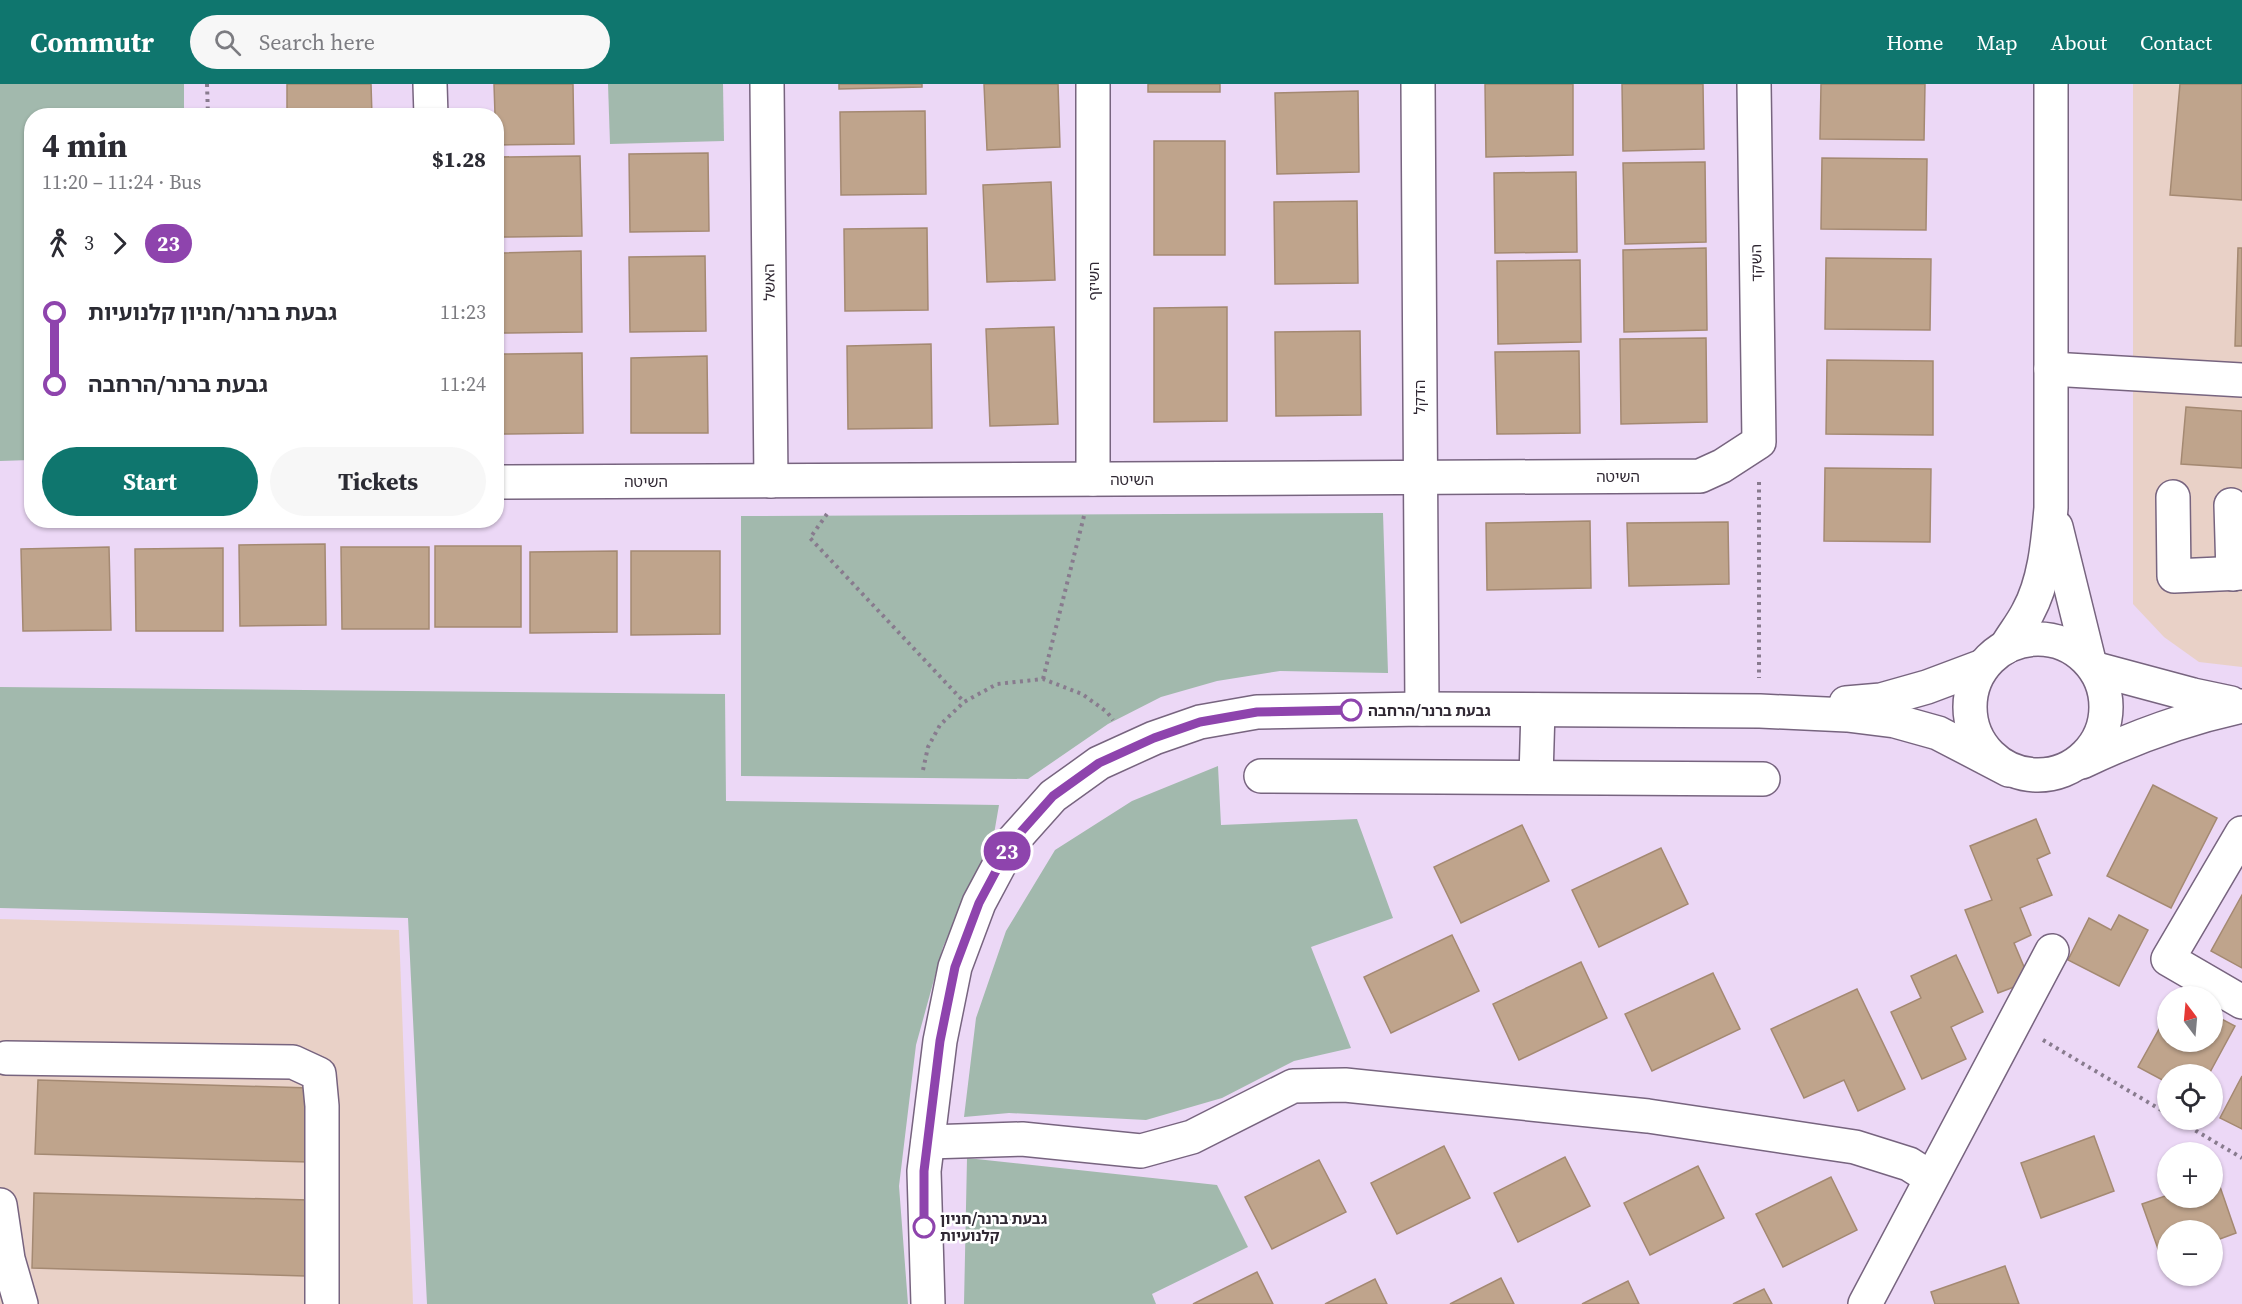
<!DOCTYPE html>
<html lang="en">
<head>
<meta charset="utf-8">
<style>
	body { margin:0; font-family:"Source Serif 4","Noto Sans Hebrew",serif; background:#f7f7f7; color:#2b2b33; height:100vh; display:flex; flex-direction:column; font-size:22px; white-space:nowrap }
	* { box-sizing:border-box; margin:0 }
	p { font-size:20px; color:#7c7c81 }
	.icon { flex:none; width:33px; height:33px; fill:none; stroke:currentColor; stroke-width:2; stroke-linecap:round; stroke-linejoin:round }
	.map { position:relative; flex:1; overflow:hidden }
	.sheet { position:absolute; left:24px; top:24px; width:480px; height:420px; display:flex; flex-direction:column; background:#fff; border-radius:24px; box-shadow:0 2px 4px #0004 }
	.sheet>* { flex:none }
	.badge { padding:0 12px; border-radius:20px; font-size:21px; line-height:39px }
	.needle { width:39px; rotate:344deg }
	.controls { position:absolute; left:2157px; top:902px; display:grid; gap:12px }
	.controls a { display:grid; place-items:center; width:66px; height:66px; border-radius:50%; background:#fff; box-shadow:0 2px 4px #0004; font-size:30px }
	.map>.badge { position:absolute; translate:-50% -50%; box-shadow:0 0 0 3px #fff }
	.legs { display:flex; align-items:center; gap:9px; height:66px; padding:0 18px; font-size:20px }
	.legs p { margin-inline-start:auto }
	.head { display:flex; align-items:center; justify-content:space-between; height:102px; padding:0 18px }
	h1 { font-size:33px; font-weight:700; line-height:45px }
	.action { display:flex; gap:12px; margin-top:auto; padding:12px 18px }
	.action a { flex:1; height:69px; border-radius:36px; background:#0f766e; color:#fff; font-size:24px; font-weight:700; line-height:69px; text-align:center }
	.action a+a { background:#f7f7f7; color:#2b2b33 }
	ul { padding:0 18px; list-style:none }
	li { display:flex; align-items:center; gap:21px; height:72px; font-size:22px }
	li i { display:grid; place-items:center; width:9px; height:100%; margin:0 8px; background:currentColor }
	li i::after { content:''; width:15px; height:15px; margin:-8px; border:4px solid; border-radius:50%; background:#fff }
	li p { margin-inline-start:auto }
	li:first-child i { background:linear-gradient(#0000 50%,currentColor 0) }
	li:last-child i { background:linear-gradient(currentColor 50%,#0000 0) }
	header { display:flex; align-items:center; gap:36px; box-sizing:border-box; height:84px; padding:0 30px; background:#0f766e; color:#fff }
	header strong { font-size:28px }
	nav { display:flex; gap:33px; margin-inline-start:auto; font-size:21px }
	.search { width:420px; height:54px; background:#f7f7f7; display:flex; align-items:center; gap:15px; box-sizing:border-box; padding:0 21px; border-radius:33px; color:#7c7c81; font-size:22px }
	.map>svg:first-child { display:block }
</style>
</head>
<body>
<header>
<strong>Commutr</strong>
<div class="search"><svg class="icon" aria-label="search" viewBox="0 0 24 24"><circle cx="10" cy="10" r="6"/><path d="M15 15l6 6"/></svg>Search here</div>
<nav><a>Home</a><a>Map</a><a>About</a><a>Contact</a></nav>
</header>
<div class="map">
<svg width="2242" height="1220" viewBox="0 0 2242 1220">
	<rect width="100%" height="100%" fill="#ecd8f6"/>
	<g fill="#e9d1c7">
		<polygon points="2133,0 2242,0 2242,583 2199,578 2164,553 2133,520"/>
		<polygon points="0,835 399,846 413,1220 0,1220"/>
	</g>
	<g fill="#a2b9ad">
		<polygon points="0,0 184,0 184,31 32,32 31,376 0,377"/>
		<polygon points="608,0 723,0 724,57 610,60"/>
		<polygon points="1383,429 1388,589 1280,587 1217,597 1161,613 1108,640 1028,695 741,692 741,432"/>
		<polygon points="0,603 725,610 726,717 999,721 994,750 943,863 916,961 899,1102 908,1220 427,1220 408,834 0,824"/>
		<polygon points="1218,682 1221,741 1357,735 1393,834 1311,863 1351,964 1294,977 1222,1014 1146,1036 1009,1029 964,1033 976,934 1006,847 1055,766 1132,717"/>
		<polygon points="967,1074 1217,1101 1248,1163 1152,1210 1156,1220 964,1220"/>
	</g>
	<g fill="#bfa48c" stroke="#a48972" stroke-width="1.5">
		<polygon points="287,0 371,0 372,32 287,32"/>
		<polygon points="494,0 573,0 574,60 496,61"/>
		<polygon points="839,0 922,0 922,3 839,5"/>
		<polygon points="984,0 1058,0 1060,63 987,66"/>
		<rect x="1148" y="0" width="72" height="8"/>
		<polygon points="1485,0 1573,0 1573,71 1486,73"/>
		<polygon points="1622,0 1703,0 1704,65 1623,67"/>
		<polygon points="1821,0 1925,0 1924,56 1820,55"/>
		<polygon points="2180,0 2242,0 2242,116 2170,111"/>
		<polygon points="1358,7 1359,88 1277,90 1275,9"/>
		<polygon points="925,27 926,110 841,111 840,28"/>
		<rect x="1154" y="57" width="71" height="114"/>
		<polygon points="708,69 709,147 630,148 629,70"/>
		<polygon points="580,72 582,152 501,153 500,73"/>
		<polygon points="1822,74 1927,75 1926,146 1821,145"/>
		<polygon points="1705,78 1706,158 1625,160 1623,79"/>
		<polygon points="1576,88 1577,168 1495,169 1494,89"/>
		<polygon points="1051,98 1055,196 987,198 983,101"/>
		<polygon points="1357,117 1358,199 1275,200 1274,118"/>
		<polygon points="927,144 928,226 845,227 844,145"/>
		<polygon points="1706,164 1707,246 1624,248 1623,166"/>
		<polygon points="2238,164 2242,164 2242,262 2235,262"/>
		<polygon points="581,167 582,248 500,249 499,169"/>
		<polygon points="705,172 706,247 630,248 629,173"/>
		<polygon points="1826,174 1931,175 1930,246 1825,245"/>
		<polygon points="1580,176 1581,258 1498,260 1497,177"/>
		<polygon points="1227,223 1227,337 1154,338 1154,224"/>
		<polygon points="1054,243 1058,340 990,342 986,245"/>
		<polygon points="1360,247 1361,331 1276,332 1275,248"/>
		<polygon points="1706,254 1707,338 1621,340 1620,255"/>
		<polygon points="931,260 932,344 848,345 847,262"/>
		<polygon points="1579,267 1580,349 1497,350 1495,268"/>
		<polygon points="582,269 583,349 502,350 501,270"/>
		<polygon points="707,272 708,349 631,349 631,274"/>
		<polygon points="1827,276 1933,277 1933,351 1826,350"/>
		<polygon points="2186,323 2242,327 2242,384 2181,380"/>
		<polygon points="1825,384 1931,385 1930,458 1824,457"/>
		<polygon points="1590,437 1591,504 1487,506 1486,439"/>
		<polygon points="1728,438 1729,500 1629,502 1627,439"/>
		<polygon points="325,460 326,541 240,542 239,461"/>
		<rect x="435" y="462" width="86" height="81"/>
		<polygon points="109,463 111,546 23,547 21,465"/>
		<polygon points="341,463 429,463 429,545 342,545"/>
		<polygon points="223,464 223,547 136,547 135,465"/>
		<polygon points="617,467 617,548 530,549 530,468"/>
		<polygon points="631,467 720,467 720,550 631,551"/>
		<polygon points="2153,701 2217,734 2171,824 2107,792"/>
		<polygon points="2036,735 2050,769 2037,775 2052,811 2020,824 2031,851 2014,859 2030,897 1998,909 1965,826 1992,816 1970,762"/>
		<polygon points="1522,741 1549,797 1461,839 1434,783"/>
		<polygon points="1661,764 1688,820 1599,863 1572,806"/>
		<polygon points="2242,811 2242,884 2211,867"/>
		<polygon points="2119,831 2148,846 2119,902 2068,876 2089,834 2111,846"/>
		<polygon points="1452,851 1479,907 1391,949 1364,893"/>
		<polygon points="1956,871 1983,928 1951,943 1966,975 1922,995 1891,928 1921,914 1911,892"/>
		<polygon points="1581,878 1607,934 1519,976 1493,920"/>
		<polygon points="1713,889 1740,945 1652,987 1625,930"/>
		<polygon points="1857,905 1905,1005 1858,1027 1844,996 1804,1014 1771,945"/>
		<polygon points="2168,929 2168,957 2212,957 2212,930 2235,942 2209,990 2168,990 2168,999 2138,983"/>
		<polygon points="2242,992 2242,1045 2220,1034"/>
		<polygon points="38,996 310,1004 308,1078 35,1070"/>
		<polygon points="2094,1052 2114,1107 2041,1134 2021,1079"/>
		<polygon points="1444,1062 1470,1114 1397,1150 1371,1099"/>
		<polygon points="1565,1073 1590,1122 1518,1158 1494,1109"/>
		<polygon points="1319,1076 1346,1128 1272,1165 1245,1113"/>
		<polygon points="1698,1082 1724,1134 1650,1171 1624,1119"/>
		<polygon points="1831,1093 1857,1146 1783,1183 1756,1130"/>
		<polygon points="2217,1094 2236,1149 2212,1158 2212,1146 2168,1146 2168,1174 2162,1176 2142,1120 2168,1111 2168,1113 2212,1113 2212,1095"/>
		<polygon points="34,1109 308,1116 305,1192 32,1184"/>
		<polygon points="2005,1182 2019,1220 1935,1220 1931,1208"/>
		<polygon points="1257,1188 1273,1220 1193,1220"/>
		<polygon points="1501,1194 1514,1220 1450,1220"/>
		<polygon points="1375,1195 1387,1220 1325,1220"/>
		<polygon points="1628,1197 1639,1220 1582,1220"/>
		<polygon points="1764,1205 1772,1220 1733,1220"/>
	</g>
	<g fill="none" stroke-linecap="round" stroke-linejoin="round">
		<g stroke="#77647f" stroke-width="36">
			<g id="minor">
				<polyline points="430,0 431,32"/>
				<polyline points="767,0 771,397"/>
				<polyline points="1418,0 1422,625"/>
				<polyline points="2051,285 2242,296"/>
				<polyline points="1093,395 1093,0"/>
				<polyline points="496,398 1700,392 1722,382 1759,358 1754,0"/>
				<polyline points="2173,413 2174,492 2242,489"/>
				<polyline points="2231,421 2233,490"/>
				<polyline points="2056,443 2089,577"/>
				<circle cx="2038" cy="623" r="68"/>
				<path d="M2006,563C2013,551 2022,540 2028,528C2045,497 2048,458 2051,424V0"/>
				<polyline points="2096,585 2193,611 2231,619"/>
				<polyline points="1846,619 1881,616 1927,603 1983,582"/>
				<path d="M2082,678C2134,653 2186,634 2242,622"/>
				<polyline points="1261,692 1763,695"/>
				<polyline points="1536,693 1538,626"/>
				<polyline points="2242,749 2168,875 2242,918"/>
				<polyline points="6,974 293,978 319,990 322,1022 322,1220"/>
				<polyline points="928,1058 1022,1055 1141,1067 1192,1053 1293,1002 1345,1001 1648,1032 1855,1063 1909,1080 1931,1094"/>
				<polyline points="0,1121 8,1175 21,1220"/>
				<polyline points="928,1220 924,1087 940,957 955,883 979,819 1011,759 1053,712 1099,679 1154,654 1200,638 1257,628 1422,625 1760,627 1847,631 1895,637 1938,649 2009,686"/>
				<polyline points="1865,1220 2052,867"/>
			</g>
		</g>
		<g stroke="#887b8e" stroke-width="4" stroke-dasharray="3 4.5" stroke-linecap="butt">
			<polyline points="207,0 208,32"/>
			<polyline points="1759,398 1759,594"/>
			<polyline points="827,430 810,454 964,618"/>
			<polyline points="1043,595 1085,428"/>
			<polyline points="923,686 928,663 940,641 964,618 997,600 1043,595 1082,610 1107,628 1113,636"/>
			<polyline points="2043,956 2168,1030"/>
			<polyline points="2176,1035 2242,1074"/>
		</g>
		<use href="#minor" stroke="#fff" stroke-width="33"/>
	</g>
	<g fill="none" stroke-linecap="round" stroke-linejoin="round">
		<g stroke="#fff" stroke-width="14">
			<polyline id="line-1" points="924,1143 924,1087 940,957 955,883 979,819 1011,759 1053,712 1099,679 1154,654 1200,638 1257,628 1351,626"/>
		</g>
		<use href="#line-1" stroke="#8e44ad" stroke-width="9"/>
	</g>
	<g fill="#fff" stroke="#8e44ad" stroke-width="3">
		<circle cx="1351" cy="626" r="10"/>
		<circle cx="924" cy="1143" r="10"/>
	</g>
	<g text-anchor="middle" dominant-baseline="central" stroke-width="5" stroke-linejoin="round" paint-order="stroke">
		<g font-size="15" fill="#302833" stroke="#fff">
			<text transform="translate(1756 179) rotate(-91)">השקד</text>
			<text transform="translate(1093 197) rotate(-90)">השיזף</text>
			<text transform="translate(769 198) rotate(-91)">האשל</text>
			<text transform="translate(1419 313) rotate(-90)">הדקל</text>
			<text x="1618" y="392">השיטה</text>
			<text x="1132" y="395">השיטה</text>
			<text x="646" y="397">השיטה</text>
		</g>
		<g font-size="15" font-weight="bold" fill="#302833" stroke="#fff" text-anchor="start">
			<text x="1368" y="626">גבעת ברנר/הרחבה</text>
			<text x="940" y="1134">גבעת ברנר/חניון<tspan x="940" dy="17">קלנועיות</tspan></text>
		</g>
	</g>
</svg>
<div class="controls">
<a><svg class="needle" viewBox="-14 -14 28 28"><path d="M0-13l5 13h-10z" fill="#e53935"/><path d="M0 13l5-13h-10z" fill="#7c7c81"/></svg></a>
<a><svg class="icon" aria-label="locate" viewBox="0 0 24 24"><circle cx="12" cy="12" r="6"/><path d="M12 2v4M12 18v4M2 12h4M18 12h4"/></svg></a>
<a>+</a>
<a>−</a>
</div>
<b class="badge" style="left:1007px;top:767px;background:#8e44ad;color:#fff">23</b>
<section class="sheet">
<div class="head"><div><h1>4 min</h1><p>11:20 – 11:24 · Bus</p></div><b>$1.28</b></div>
<div class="legs"><svg class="icon" aria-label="walk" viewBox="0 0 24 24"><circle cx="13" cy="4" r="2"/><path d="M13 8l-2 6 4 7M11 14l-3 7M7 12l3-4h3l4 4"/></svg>3<svg class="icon" aria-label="forward" viewBox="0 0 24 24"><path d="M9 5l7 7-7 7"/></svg><b class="badge" style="background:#8e44ad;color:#fff">23</b></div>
<ul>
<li><i style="color:#8e44ad"></i><b>גבעת ברנר/חניון קלנועיות</b><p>11:23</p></li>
<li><i style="color:#8e44ad"></i><b>גבעת ברנר/הרחבה</b><p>11:24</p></li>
</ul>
<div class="action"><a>Start</a><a>Tickets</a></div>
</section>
</div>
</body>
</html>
